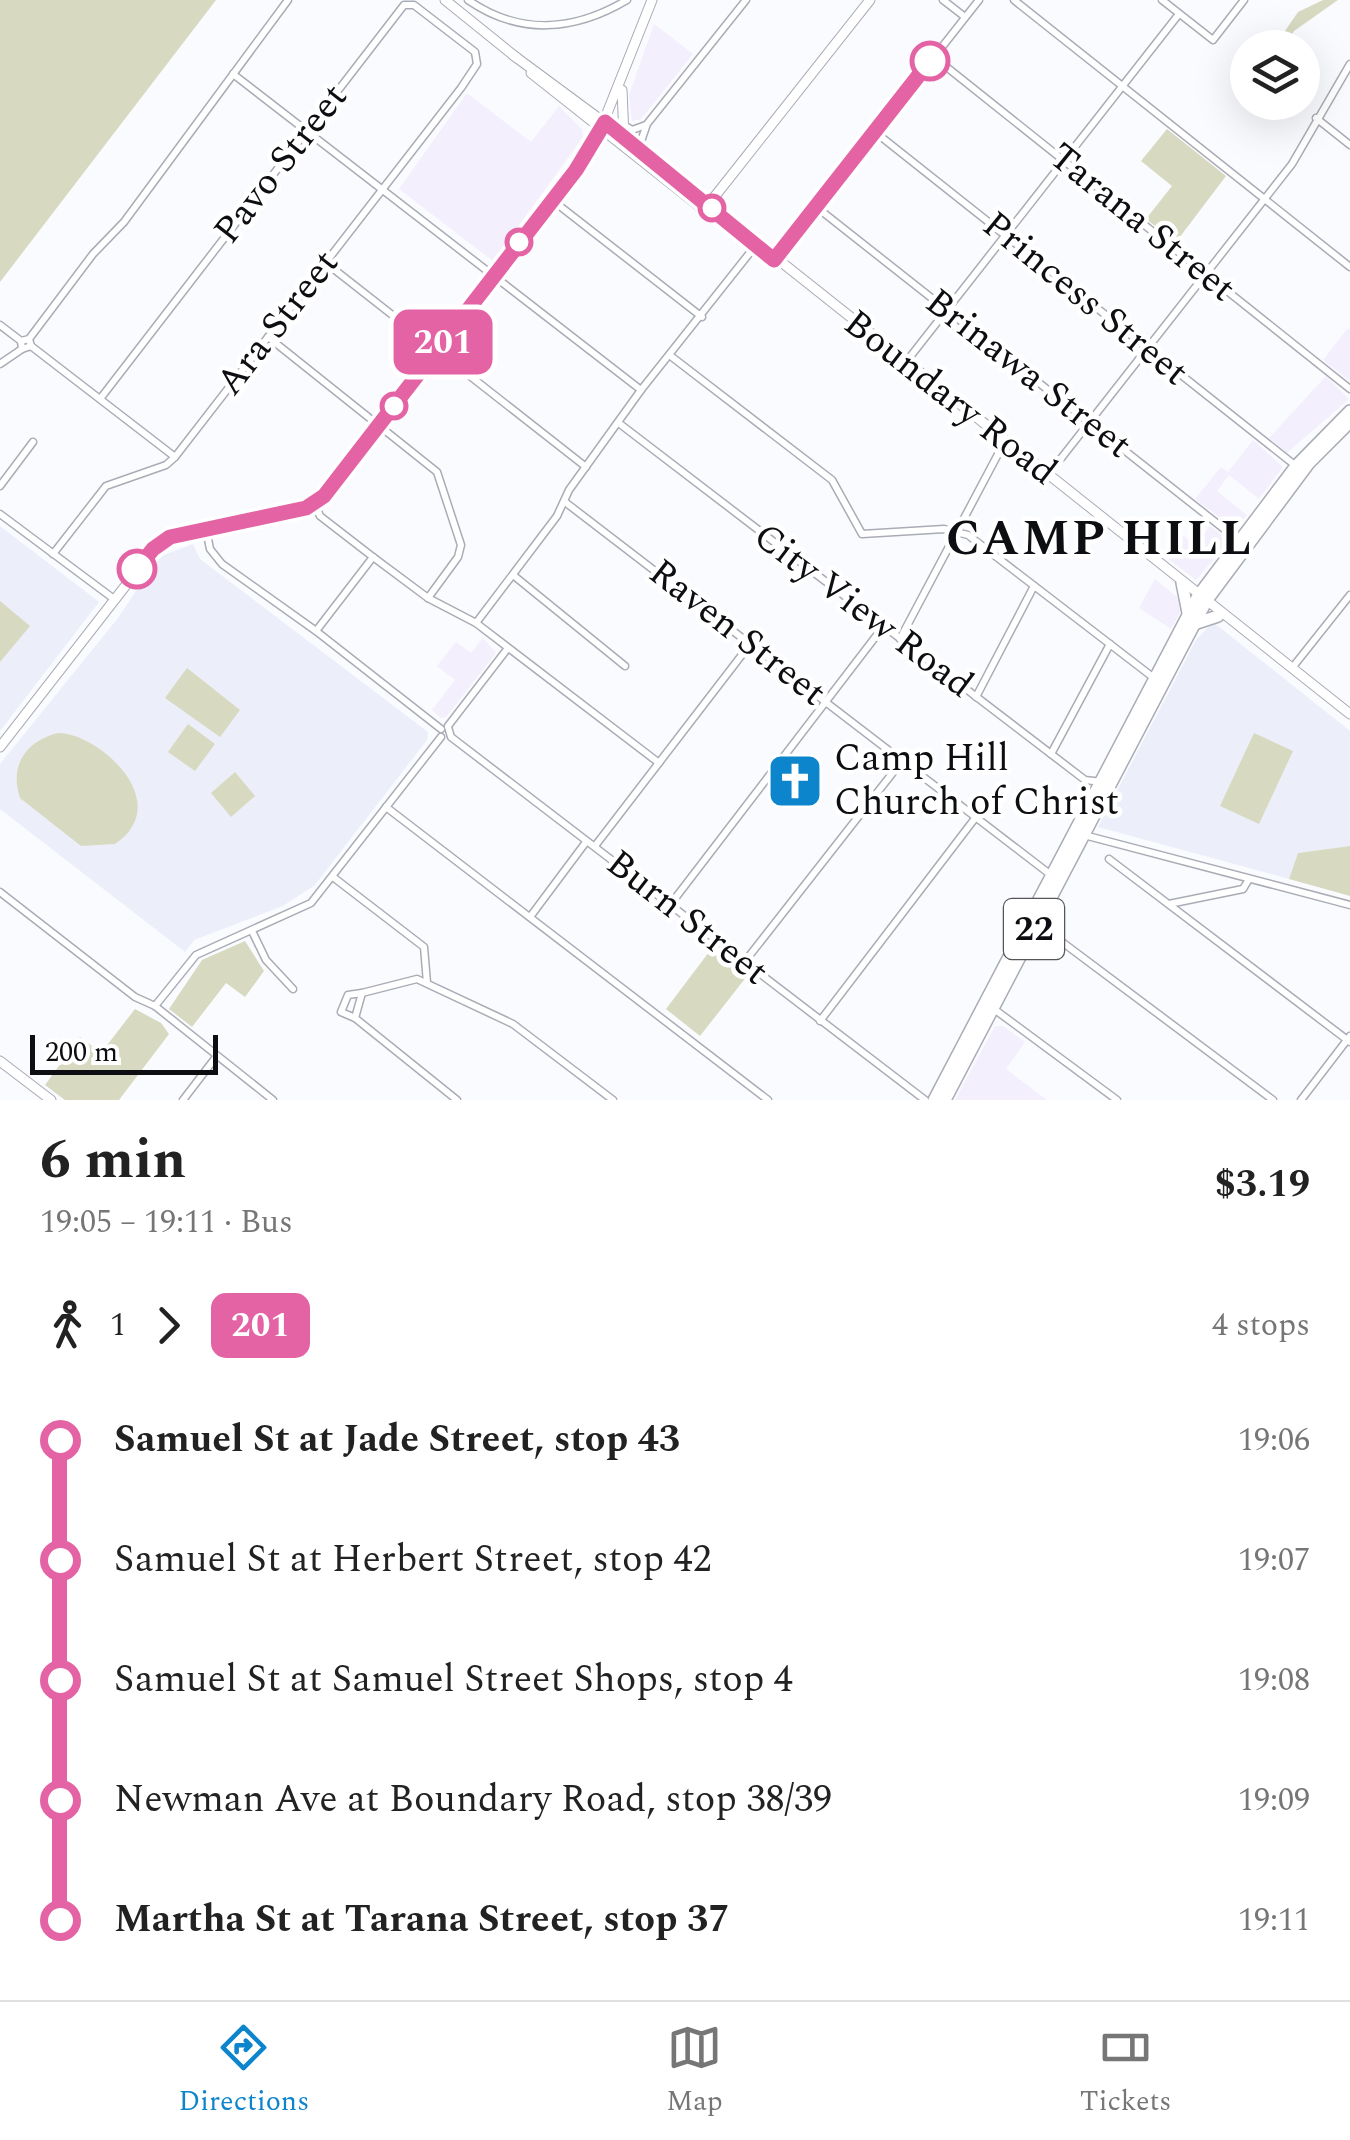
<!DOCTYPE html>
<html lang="en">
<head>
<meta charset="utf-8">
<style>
	body { margin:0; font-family:Spectral,serif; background:#f2f2f2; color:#222; height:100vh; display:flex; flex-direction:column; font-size:38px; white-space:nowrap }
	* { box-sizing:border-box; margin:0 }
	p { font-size:32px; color:#767676 }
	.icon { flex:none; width:55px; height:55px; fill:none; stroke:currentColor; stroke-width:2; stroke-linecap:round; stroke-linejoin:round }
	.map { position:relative; height:1100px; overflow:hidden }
	.drawer { display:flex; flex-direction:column; background:#fff; flex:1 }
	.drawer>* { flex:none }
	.badge { padding:0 20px; border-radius:15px; font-size:35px; line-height:65px }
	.controls { position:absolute; left:1230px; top:30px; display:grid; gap:20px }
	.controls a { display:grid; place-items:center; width:90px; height:90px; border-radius:50%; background:#fff; box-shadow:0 10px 40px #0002; font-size:50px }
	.scale { position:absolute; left:30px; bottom:25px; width:188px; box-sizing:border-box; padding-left:10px; border:5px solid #0d0e11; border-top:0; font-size:28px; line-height:35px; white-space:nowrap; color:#0d0e11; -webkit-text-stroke:8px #fff; paint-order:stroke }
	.map>.badge { position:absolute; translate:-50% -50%; box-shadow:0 0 0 5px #fff }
	.legs { display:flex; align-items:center; gap:15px; height:110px; padding:0 40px; font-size:32px }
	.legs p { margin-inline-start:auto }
	.headline { display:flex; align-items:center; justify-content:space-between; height:170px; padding:0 40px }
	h1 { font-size:55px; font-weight:700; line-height:75px }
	ul { padding:0 40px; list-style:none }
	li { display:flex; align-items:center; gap:35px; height:120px; font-size:38px }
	li i { display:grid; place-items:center; width:15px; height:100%; margin:0 12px; background:currentColor }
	li i::after { content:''; width:25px; height:25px; margin:-12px; border:8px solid; border-radius:50%; background:#fff }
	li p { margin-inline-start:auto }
	li:first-child i { background:linear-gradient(#0000 50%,currentColor 0) }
	li:last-child i { background:linear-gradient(currentColor 50%,#0000 0) }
	.tab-bar { display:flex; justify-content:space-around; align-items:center; height:140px; border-top:2px solid #e0e0e0; background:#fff; font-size:28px; color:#767676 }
	.tab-bar a { display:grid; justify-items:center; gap:5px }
	.tab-bar .selected { color:#0d85cd }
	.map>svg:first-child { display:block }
</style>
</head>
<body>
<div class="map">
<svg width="1350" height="1100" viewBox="0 0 1350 1100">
	<rect width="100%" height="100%" fill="#fafbff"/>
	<g fill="#f3effc">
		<polygon points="654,24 693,54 641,119 632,121 629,95"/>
		<polygon points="467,93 531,142 559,106 582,129 583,137 493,261 399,189"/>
		<polygon points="1348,328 1350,330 1350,381 1323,360"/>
		<polygon points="1326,376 1349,399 1287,453 1269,438"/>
		<polygon points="1253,440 1283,467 1259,499 1229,475 1217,491 1247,515 1234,528 1195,499 1221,467 1228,472"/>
		<polygon points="1210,526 1229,541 1196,580 1162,554 1179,533 1196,545"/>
		<polygon points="1155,579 1177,597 1181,611 1171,629 1139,608"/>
		<polygon points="483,638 496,653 446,717 441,718 432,710 455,680 437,666 456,642 471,653"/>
		<polygon points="995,1026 1003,1026 1025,1042 1006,1069 1047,1100 955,1100"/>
	</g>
	<g fill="#eceff9">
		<polygon points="0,526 99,602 0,731"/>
		<polygon points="193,544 200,559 428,732 427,740 315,885 283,906 194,940 185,952 0,809 0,764 118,618 154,564 164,555"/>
		<polygon points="1213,622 1350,731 1350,846 1298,853 1289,879 1098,827 1196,640"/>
	</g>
	<g fill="#d8d9c1">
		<polygon points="0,0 216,0 0,282"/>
		<polygon points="1323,0 1338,0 1294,31 1285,47 1274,47 1298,12"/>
		<polygon points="1167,129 1226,176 1176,242 1146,219 1172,186 1141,161"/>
		<polygon points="0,601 30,626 0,662"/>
		<polygon points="187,668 240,710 220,737 165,698"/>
		<polygon points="188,724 215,744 195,771 168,752"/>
		<path d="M58,733C99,733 176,803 115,844L81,846L20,798C9,765 26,741 58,733Z"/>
		<polygon points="1254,733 1293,751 1259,824 1220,806"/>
		<polygon points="235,772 255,796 231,817 211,793"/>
		<polygon points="1350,846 1350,896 1289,879 1298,853"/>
		<polygon points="245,941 264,971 245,997 226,983 192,1027 169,1009 202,960"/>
		<polygon points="712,948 747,976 700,1036 666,1009"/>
		<polygon points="135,1009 161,1023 169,1034 119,1100 65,1100 45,1085 80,1037 101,1053"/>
	</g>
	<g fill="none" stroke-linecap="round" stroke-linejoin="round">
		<g stroke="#aaacb5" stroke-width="9">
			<g id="street">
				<path d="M468,0C520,36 575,31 627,0"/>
				<polyline points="943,0 965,17"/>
				<polyline points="1014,0 1350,267"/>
				<polyline points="1162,0 1213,40 1244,0"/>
				<polyline points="934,57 1350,389"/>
				<polyline points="233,74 641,390"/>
				<polyline points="1316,118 1350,145"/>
				<polyline points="624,125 632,130 646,125"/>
				<polyline points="875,132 1296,466"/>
				<polyline points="639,147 647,124 746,0"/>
				<polyline points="552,200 702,317"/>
				<polyline points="815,206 1238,540"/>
				<polyline points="775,259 979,0"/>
				<polyline points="326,263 586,467"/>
				<polyline points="0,325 21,341"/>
				<polyline points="268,337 437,472 461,545 458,557 428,598"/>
				<polyline points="29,339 31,346 22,349 21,341 29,339 93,254 124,222 288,0"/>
				<polyline points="31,346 175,457"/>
				<polyline points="672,357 832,480 862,534 944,529 968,535 1154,678"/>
				<polyline points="906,362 1179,14"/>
				<polyline points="0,364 22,349"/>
				<polyline points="620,424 1085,780 1102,782"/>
				<polyline points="1048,475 1292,164 1350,64"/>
				<polyline points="0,486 33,442"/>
				<polyline points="565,502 1051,875"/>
				<polyline points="315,504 320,516 373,557 428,598 476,623 659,763"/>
				<polyline points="0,514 114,599"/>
				<polyline points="206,529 210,549 222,564 316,631 441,729"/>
				<polyline points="53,554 106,486 166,465 175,457 461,88 477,64 475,52 414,5 404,5 100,399"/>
				<polyline points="513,575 625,666"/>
				<polyline points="476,623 557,516 569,490 641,390 756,245"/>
				<polyline points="316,631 373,557"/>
				<polyline points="900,639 1005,441"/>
				<polyline points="1292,668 1350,595"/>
				<polyline points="976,697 1034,586"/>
				<polyline points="448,726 508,648"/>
				<polyline points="448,727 451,737 925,1100"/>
				<polyline points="1051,754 1110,644"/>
				<polyline points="386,807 768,1100"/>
				<polyline points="1084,835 1350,905"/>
				<polyline points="595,846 751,643"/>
				<polyline points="1109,859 1350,1042"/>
				<polyline points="333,877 424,947 427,983"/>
				<polyline points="0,892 135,997 155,1006 273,1100"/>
				<polyline points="1169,904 1243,889 1249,879"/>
				<polyline points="670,905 883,627"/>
				<polyline points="530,917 586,842"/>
				<polyline points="1038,924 1273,1100"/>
				<polyline points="252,931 266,960 293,989"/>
				<polyline points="746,960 902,761"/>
				<polyline points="362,993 348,995 341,1012 355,1018 457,1100"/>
				<polyline points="155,1006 196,955 311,903 441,737"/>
				<polyline points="994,1009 1117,1100"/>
				<polyline points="355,1018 362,993 417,979 513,1024 613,1100"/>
				<polyline points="820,1021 976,817"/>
				<polyline points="183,1100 216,1057"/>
				<polyline points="1301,1100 1350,1036"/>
			</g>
		</g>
		<g stroke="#aaacb5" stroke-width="11">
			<g id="secondary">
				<polyline points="445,0 517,58"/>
				<polyline points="513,55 624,137 1350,714"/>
				<polyline points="531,73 699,206"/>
				<polyline points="622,90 624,137"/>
				<polyline points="708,205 870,0"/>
				<polyline points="0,747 158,544 177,535 305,508 324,496 596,141 652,0"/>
				<polyline points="0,1061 51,1100"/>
			</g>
		</g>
		<g stroke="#aaacb5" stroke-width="14">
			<g id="highway">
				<polyline points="1182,583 1188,613"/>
				<polyline points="1194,624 1218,616"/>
				<polyline points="934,1100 1198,596 1296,466 1350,411"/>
				<polyline points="945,1100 1207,600 1309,463 1350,422"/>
			</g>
		</g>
		<use href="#street" stroke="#fff" stroke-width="6"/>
		<use href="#secondary" stroke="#fff" stroke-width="9"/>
		<use href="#highway" stroke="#fff" stroke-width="11"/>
	</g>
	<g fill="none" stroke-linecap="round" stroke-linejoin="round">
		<g stroke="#fff" stroke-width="22">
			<polyline id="line-1" points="137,569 153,549 170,537 306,508 324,496 576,170 605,122 774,260 930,61"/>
		</g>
		<use href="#line-1" stroke="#e463a4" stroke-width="15"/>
	</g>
	<defs>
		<g id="church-square" transform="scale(2.875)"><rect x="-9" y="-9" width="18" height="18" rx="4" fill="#0d85cd" stroke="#fff"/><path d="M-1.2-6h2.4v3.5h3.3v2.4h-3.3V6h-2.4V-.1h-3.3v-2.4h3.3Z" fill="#fff"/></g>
	</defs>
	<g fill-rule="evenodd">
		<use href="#church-square" x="795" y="781"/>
	</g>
	<g fill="#fff" stroke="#e463a4" stroke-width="5">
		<circle cx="930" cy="61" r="18"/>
		<circle cx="712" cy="208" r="12"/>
		<circle cx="519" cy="242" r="12"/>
		<circle cx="394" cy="406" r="12"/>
		<circle cx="137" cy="569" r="18"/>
	</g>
	<g text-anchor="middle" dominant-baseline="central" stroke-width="9" stroke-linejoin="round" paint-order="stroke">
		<rect fill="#fff" stroke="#565658" stroke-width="2.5" x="1004" y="899" width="60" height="60" rx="8"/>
		<g font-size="35" font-weight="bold" fill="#0d0e11">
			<text x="1034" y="929">22</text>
		</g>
		<g font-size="38" fill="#0d0e11" stroke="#fff">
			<text transform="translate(281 164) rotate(-52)">Pavo Street</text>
			<text transform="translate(1142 223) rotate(39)">Tarana Street</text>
			<text transform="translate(1085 299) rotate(39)">Princess Street</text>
			<text transform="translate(278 323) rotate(-52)">Ara Street</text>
			<text transform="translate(1028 374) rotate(38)">Brinawa Street</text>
			<text transform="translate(950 398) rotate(38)">Boundary Road</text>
			<text transform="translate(863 611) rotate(37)">City View Road</text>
			<text transform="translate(737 633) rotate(38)">Raven Street</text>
			<text transform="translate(687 918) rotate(38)">Burn Street</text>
		</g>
		<g font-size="38" fill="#0d0e11" stroke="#fff" text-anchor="start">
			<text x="834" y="759">Camp Hill<tspan x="834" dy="44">Church of Christ</tspan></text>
		</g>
		<g font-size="48" font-weight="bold" letter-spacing="2.5" fill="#0d0e11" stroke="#fff">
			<text x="1100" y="539">CAMP HILL</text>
		</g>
	</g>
</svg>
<div class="controls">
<a><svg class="icon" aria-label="layers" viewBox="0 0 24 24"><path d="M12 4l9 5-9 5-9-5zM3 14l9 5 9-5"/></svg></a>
</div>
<div class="scale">200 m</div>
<b class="badge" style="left:443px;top:342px;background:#e463a4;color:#fff">201</b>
</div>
<section class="drawer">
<div class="headline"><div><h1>6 min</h1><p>19:05 – 19:11 · Bus</p></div><b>$3.19</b></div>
<div class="legs"><svg class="icon" aria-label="walk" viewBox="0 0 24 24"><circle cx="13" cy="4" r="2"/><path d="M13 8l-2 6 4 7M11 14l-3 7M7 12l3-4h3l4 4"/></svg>1<svg class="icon" aria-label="forward" viewBox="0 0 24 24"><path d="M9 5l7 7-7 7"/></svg><b class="badge" style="background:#e463a4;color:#fff">201</b><p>4 stops</p></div>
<ul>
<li><i style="color:#e463a4"></i><b>Samuel St at Jade Street, stop 43</b><p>19:06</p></li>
<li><i style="color:#e463a4"></i><span>Samuel St at Herbert Street, stop 42</span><p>19:07</p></li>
<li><i style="color:#e463a4"></i><span>Samuel St at Samuel Street Shops, stop 4</span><p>19:08</p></li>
<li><i style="color:#e463a4"></i><span>Newman Ave at Boundary Road, stop 38/39</span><p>19:09</p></li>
<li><i style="color:#e463a4"></i><b>Martha St at Tarana Street, stop 37</b><p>19:11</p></li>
</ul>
</section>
<nav class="tab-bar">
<a class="selected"><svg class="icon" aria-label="directions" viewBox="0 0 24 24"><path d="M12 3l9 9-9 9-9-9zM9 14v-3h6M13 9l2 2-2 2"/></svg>Directions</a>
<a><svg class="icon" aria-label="map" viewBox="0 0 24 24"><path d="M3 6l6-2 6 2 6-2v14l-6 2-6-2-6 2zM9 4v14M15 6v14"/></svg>Map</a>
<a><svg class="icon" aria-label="tickets" viewBox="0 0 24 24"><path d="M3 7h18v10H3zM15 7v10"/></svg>Tickets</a>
</nav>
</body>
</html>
